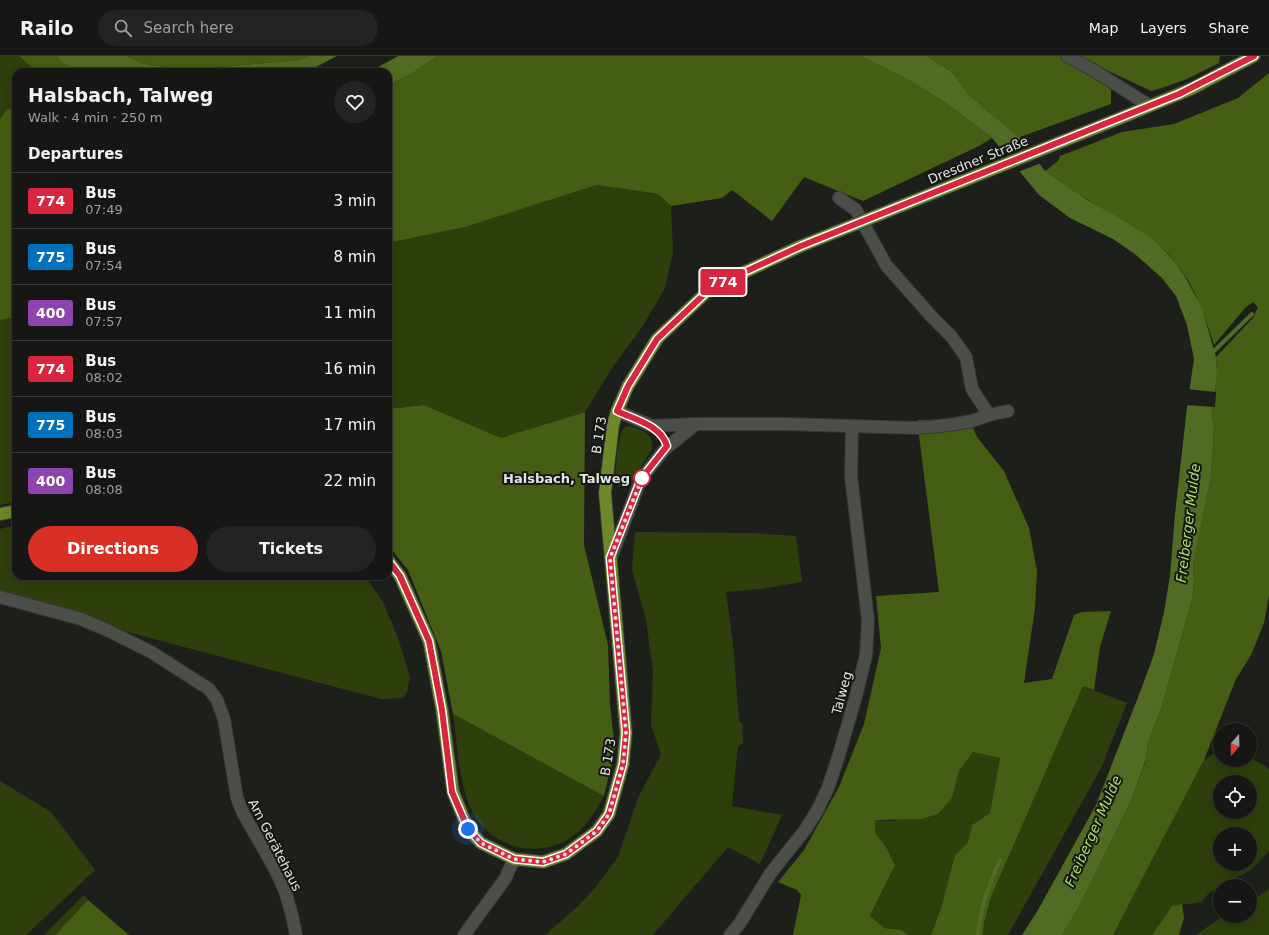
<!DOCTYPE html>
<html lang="en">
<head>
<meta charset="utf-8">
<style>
	body { margin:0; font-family:"DejaVu Sans",sans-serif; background:#232422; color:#f1f3f6; height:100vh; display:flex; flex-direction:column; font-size:15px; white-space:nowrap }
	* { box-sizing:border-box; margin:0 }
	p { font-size:13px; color:#9e9fa0 }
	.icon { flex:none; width:22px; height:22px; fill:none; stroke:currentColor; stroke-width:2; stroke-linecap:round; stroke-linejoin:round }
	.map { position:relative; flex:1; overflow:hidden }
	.drawer { position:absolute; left:12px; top:12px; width:380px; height:512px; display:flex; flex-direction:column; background:#161714; border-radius:12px; box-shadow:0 2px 10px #0003,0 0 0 1px #353634 }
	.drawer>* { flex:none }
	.badge { padding:0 8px; border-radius:3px; font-size:14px; line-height:26px }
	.needle { width:26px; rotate:200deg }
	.tools { position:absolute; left:1213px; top:667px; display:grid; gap:8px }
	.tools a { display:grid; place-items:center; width:44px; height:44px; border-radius:50%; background:#161714; box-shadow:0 2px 10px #0003,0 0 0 1px #353634; font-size:20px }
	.you { position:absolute; width:20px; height:20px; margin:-10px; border:3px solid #fff; border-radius:50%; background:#1a73e8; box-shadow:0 0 0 6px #1a73e833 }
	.map>.badge { position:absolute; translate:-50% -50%; box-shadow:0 0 0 2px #fff }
	h2 { padding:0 16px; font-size:15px; line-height:36px }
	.round { display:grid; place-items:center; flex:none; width:42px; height:42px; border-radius:21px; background:#232422 }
	.overview { display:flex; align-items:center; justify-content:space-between; height:68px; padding:0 16px }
	h1 { font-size:19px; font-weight:600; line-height:30px }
	.action { display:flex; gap:8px; margin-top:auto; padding:8px 16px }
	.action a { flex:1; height:46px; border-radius:24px; background:#d93025; color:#fff; font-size:16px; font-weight:600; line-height:46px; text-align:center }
	.action a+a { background:#232422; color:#f1f3f6 }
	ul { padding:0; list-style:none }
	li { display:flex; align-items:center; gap:12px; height:56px; padding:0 16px; border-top:1px solid #353634 }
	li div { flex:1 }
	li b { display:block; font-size:15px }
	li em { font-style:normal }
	li .badge { min-width:44px; font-weight:700; text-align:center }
	header { display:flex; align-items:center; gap:24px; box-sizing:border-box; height:56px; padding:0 20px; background:#161714; border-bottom:1px solid #353634 }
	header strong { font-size:19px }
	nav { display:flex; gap:22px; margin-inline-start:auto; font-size:14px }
	.search { width:280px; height:36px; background:#232422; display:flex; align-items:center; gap:10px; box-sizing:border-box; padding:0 14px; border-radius:22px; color:#9e9fa0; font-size:15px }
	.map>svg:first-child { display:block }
</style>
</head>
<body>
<header>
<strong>Railo</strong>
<div class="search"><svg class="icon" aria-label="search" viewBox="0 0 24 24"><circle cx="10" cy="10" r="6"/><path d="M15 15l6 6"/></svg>Search here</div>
<nav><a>Map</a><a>Layers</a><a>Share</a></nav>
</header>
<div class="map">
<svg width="1269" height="879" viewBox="0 0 1269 879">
	<rect width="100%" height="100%" fill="#1d1f1b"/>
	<g fill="#2e3f0b" fill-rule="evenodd">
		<polygon points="0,0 19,0 36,16 16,16 16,56 7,53 0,64"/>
		<polygon points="597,129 658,138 671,150 673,196 665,232 642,271 612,312 585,356 501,382 424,349 388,353 388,187 465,171"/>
		<polygon points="16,261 16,446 0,449 0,264"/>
		<path d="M630,370C643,375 654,377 652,393L630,429L627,431H620L615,423C616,412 617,379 625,371Z"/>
		<polygon points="16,469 16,520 365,520 383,546 398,582 410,621 407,636 403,642 381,643 116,573 0,537 0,473"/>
		<polygon points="635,476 752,477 796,480 802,526 761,533 726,536 733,587 739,665 742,667 743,687 738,690 732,750 782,759 760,808 728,791 653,879 545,879 577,851 595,832 618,801 638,742 661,698 651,669 653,615 646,564 632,514"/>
		<polygon points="1083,630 1127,647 1101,712 1008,879 983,879 984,867 991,841"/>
		<path d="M453,658L604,740C595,756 586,772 570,782C536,805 485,789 470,751C459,725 457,686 453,658Z"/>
		<polygon points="973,695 1000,702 990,757 972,769 968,786 955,799 941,852 931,879 908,879 902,874 884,872 870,860 895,809 886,791 875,777 875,764 893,765 952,742 959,715"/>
		<path d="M1220,696V704H1250V701L1269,713V795L1251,814L1209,837L1202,846L1172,850L1152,879H1113L1204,704L1214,697ZM1220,726H1250V756H1220ZM1220,778H1250V808H1220Z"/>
		<polygon points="0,725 51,756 95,814 26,879 0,879"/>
		<polygon points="1269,833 1269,879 1196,879 1214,866 1225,860 1250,860 1250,846"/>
		<polygon points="84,839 88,844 55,879 44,879"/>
	</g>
	<g fill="#465e14">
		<polygon points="19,0 56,0 61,6 79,16 36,16"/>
		<polygon points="127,0 309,0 301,4 183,14 140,7"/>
		<polygon points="437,0 860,0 911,25 944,46 992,82 979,90 863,145 804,121 772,165 732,134 722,142 671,150 658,138 597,129 465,171 388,187 388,30 414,16"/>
		<polygon points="927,0 1220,0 1219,7 1187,23 1162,32 1151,35 1100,11 1093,19 1111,31 1111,48 1020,81 987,55 968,37 953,17"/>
		<path d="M1269,17V539L1264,567L1251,599L1236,623L1204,704L1113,879H1062L1079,851L1131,745L1146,704L1148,687L1162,650L1192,544L1194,526L1193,509L1211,421L1214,374L1212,359L1217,317L1216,301L1253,262L1258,251L1253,246L1245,252L1214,289C1205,260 1195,230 1175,206C1152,177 1119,163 1088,144C1074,135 1060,125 1045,115L1058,105L1060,100L1122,76L1174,68L1238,42Z"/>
		<polygon points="7,53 16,56 16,261 0,264 0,64"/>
		<polygon points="424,349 501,382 585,356 584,489 608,589 610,649 615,693 604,740 453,658 441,595 408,514 388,489 388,353"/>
		<polygon points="969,363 977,381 1004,415 1029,472 1037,515 1035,552 1024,627 1052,623 1074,559 1082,556 1111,555 1100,591 1094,634 1083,630 991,841 984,867 983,879 931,879 941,852 955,799 968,786 972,769 990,757 1000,702 973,696 959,715 952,742 938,758 921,763 875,764 875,777 886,791 895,809 870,860 884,872 902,874 908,879 793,879 801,839 797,834 778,826 804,794 839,731 864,668 881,592 876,540 939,536 917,364"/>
		<polygon points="88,844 129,879 55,879"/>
		<polygon points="1182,848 1184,862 1179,879 1152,879 1172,850"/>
	</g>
	<g fill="#526b24">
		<polygon points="56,0 127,0 140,7 183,14 301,4 309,0 337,0 314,12 311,16 79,16 61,6"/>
		<polygon points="398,0 437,0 414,16 388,30 388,16 363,16 373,14"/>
		<polygon points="860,0 927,0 953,17 968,37 987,55 1020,81 1045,115 1089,145 1118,161 1152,182 1175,206 1184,219 1202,252 1216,301 1217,317 1212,359 1214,374 1211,421 1193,509 1194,526 1192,544 1162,650 1148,687 1146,703 1131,745 1079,851 1062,879 1022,879 1038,854 1096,749 1142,631 1154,598 1164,556 1170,520 1175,458 1187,351 1194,303 1187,269 1176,240 1162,222 1136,199 1113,183 1070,162 1039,139 992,82 944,46 911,25"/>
	</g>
	<g fill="#1d1f1b">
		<polygon points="1027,87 1041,107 1018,116 1002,97"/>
		<polygon points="1187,333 1216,336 1215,351 1185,349"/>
	</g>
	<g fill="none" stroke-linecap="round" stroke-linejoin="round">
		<g stroke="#526b24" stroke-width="4">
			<polyline points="1212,297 1252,258"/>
			<path d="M978,879C980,853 989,828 1000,804"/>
		</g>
		<g stroke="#373936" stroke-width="14">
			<g id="minor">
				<polyline points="1067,0 1093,14 1150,50"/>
				<polyline points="839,142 856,154 886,209 932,261 951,280 966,301 972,333 989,359"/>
				<polyline points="617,355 652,370 696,368 785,368 917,372 949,369 972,365 989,359 1008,355"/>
				<polyline points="611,502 641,423 665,393 696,368"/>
				<polyline points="0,541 81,563 109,575 151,596 209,633 217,644 224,663 237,742 243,757 275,813 285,835 292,859 296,879"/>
				<polyline points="464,879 505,823 514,803"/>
				<polyline points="730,879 740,867 770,818 805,774 817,755 828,732 838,702 856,640 866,599 868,564 851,420 852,370"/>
			</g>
		</g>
		<g stroke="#373936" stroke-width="14">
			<g id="major">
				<polyline points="1118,63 1191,33 1254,0"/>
				<polyline points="0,458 16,455"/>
				<polyline points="388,504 400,520 429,585 442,654 453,736 468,773 481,787 514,803 543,806 566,798 597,775 609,758 623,708 626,677 605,437 613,369 617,355 628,330 657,283 712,231 801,190"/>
			</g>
		</g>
		<use href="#minor" stroke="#4b4e49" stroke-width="12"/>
		<use href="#major" stroke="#6c8829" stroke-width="12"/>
		<g stroke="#373936" stroke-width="14" stroke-linecap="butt">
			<polyline id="major-bridge" points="801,190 1118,63"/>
		</g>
		<use href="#major-bridge" stroke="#6c8829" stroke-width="12"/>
	</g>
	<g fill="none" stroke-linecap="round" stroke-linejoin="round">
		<g stroke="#fff" stroke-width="9">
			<path id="line" d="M388,504L400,520L429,585L442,654L452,736L468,773L481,787L514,803L543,806L566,798L597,775L609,758L623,708L626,677L610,502L641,423L667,390C661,369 635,364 617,355L628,330L657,283L712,231L801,190L1179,38L1254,0"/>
		</g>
		<use href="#line" stroke="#d7263d" stroke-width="6"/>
		<polyline stroke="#e3e4e1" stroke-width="4" stroke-dasharray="0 7.2" points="468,773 481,787 514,803 543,806 566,798 597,775 609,758 623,708 626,677 610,502 642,422"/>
	</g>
	<circle fill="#fff" stroke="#d7263d" stroke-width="2" cx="642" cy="422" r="8"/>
	<g text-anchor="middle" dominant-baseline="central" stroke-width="4" stroke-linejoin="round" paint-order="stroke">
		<g font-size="13" fill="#e3e4e1" stroke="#141612">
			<text transform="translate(978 104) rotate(-22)">Dresdner Straße</text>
			<text transform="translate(599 379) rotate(-81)">B 173</text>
			<text transform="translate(842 637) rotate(-75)">Talweg</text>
			<text transform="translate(608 701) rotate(-80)">B 173</text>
			<text transform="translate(275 789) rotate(63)">Am Gerätehaus</text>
		</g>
		<g font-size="13" font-weight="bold" fill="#e3e4e1" stroke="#141612" text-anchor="end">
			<text x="630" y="422">Halsbach, Talweg</text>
		</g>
		<g font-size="14" font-style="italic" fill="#b2de64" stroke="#141612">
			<text transform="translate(1188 467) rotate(-83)">Freiberger Mulde</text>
			<text transform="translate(1093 775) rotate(-66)">Freiberger Mulde</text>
		</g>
	</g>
</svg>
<div class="tools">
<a><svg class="needle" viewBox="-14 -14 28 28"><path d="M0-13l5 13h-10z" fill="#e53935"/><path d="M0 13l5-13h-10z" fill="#9e9fa0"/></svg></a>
<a><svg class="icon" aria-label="locate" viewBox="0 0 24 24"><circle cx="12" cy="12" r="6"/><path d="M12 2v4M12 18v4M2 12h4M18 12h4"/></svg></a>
<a>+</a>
<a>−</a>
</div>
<div class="you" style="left:468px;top:773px"></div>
<b class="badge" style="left:723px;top:226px;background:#d7263d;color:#fff">774</b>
<section class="drawer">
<div class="overview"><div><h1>Halsbach, Talweg</h1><p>Walk · 4 min · 250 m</p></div><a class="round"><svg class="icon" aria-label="heart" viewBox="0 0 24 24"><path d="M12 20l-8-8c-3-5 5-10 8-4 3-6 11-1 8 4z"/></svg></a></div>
<h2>Departures</h2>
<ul>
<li><span class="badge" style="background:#d7263d;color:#fff">774</span><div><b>Bus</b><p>07:49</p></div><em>3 min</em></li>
<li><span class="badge" style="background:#0072bc;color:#fff">775</span><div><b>Bus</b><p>07:54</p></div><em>8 min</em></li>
<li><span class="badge" style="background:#8e44ad;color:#fff">400</span><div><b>Bus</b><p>07:57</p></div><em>11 min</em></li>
<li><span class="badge" style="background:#d7263d;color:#fff">774</span><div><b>Bus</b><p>08:02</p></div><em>16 min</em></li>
<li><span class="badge" style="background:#0072bc;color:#fff">775</span><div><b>Bus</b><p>08:03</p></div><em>17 min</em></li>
<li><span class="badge" style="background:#8e44ad;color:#fff">400</span><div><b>Bus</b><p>08:08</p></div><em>22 min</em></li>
</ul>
<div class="action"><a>Directions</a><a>Tickets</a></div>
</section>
</div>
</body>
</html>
